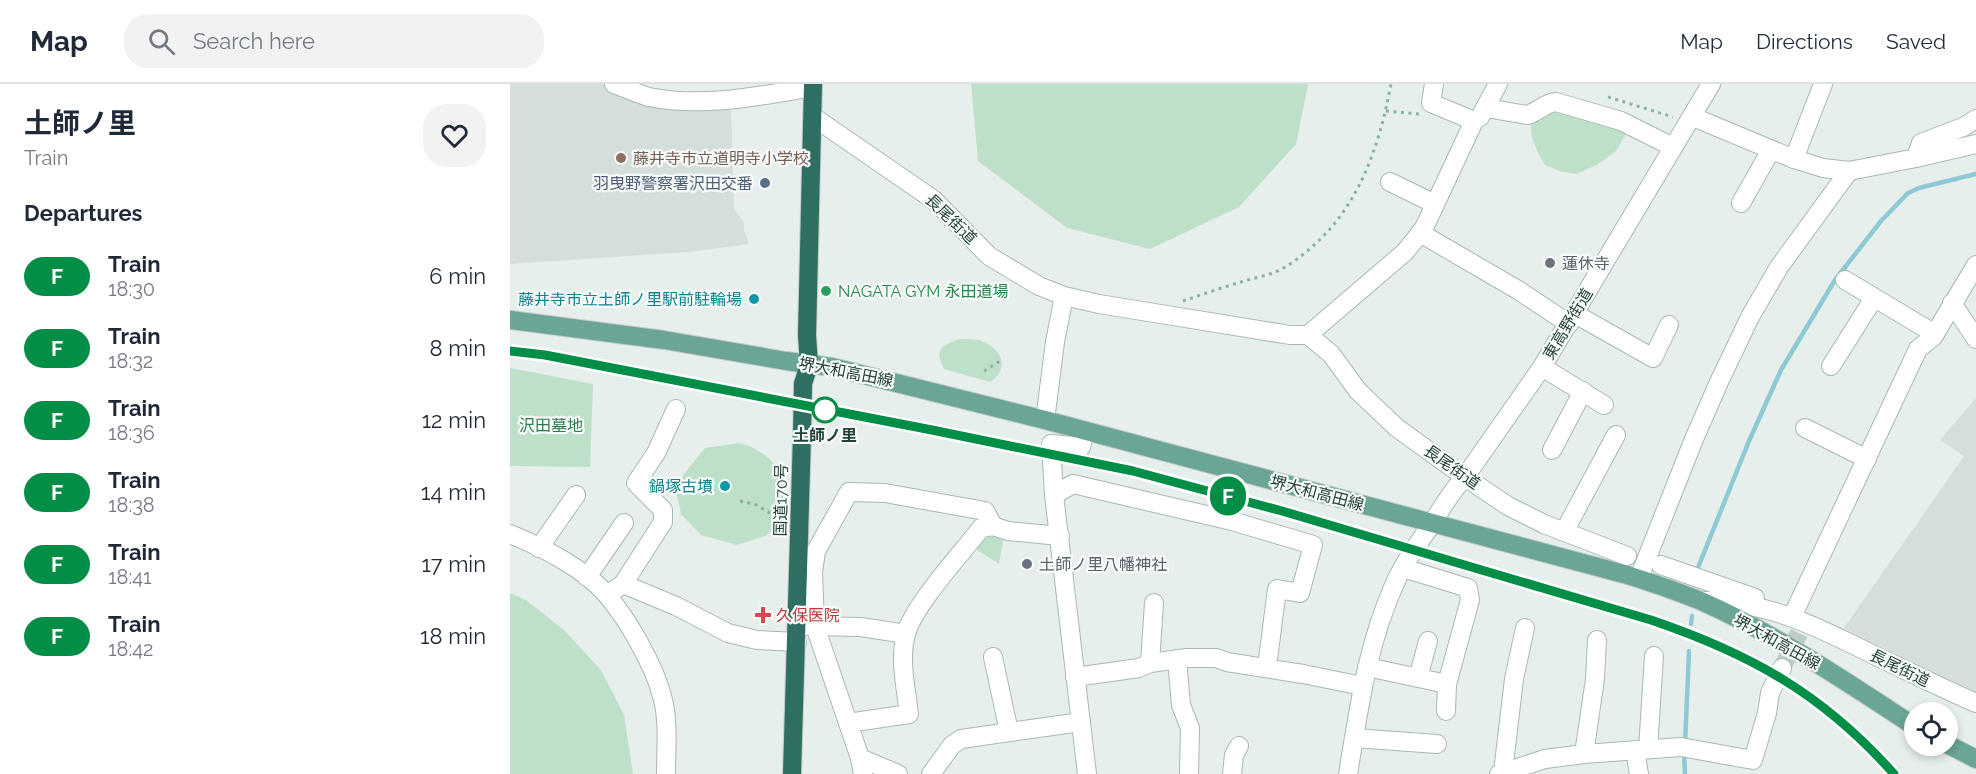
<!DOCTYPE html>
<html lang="en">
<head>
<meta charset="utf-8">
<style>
	body { margin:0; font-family:Raleway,"Noto Sans JP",sans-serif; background:#f2f2f3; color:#1f2937; height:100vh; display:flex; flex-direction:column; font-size:22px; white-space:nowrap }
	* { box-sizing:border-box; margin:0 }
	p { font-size:20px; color:#747a83 }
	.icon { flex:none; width:33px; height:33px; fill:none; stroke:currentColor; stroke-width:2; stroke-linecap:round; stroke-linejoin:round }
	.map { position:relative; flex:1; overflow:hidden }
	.drawer { display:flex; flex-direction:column; background:#fff; width:510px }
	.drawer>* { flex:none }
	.badge { padding:0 12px; border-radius:20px; font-size:21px; line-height:39px }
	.tools { position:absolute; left:1394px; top:618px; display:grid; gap:12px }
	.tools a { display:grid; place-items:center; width:54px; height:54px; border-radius:50%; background:#fff; box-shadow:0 3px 9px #0003; font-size:30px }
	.map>.badge { position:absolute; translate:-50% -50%; box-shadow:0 0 0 3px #fff }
	h2 { padding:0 24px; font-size:22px; line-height:54px }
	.round { display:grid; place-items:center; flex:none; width:63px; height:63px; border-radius:24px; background:#f2f2f3 }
	.overview { display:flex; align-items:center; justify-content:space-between; height:102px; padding:0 24px }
	h1 { font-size:28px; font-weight:700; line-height:45px }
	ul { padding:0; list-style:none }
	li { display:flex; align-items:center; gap:18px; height:72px; padding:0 24px }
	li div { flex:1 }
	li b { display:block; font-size:22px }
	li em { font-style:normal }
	li .badge { min-width:66px; font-weight:700; text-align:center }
	header { display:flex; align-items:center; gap:36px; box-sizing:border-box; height:84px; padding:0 30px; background:#fff; border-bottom:2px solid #e0e1e3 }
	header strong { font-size:28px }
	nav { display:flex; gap:33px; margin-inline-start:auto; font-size:21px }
	.search { width:420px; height:54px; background:#f2f2f3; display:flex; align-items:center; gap:15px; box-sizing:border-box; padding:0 21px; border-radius:24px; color:#747a83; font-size:22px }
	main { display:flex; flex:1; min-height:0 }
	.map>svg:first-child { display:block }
</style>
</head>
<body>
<header>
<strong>Map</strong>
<div class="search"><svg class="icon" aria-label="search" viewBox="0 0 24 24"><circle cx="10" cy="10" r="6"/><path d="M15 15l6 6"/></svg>Search here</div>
<nav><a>Map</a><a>Directions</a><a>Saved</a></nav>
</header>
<main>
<section class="drawer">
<div class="overview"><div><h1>土師ノ里</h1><p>Train</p></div><a class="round"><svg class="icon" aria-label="heart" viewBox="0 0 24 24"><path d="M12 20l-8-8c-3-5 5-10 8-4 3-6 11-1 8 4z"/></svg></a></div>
<h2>Departures</h2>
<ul>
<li><span class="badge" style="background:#028e46;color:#fff">F</span><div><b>Train</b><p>18:30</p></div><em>6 min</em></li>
<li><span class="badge" style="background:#028e46;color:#fff">F</span><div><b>Train</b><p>18:32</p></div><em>8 min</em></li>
<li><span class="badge" style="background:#028e46;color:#fff">F</span><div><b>Train</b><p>18:36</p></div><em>12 min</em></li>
<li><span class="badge" style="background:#028e46;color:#fff">F</span><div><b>Train</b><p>18:38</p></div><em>14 min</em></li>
<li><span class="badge" style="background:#028e46;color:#fff">F</span><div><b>Train</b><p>18:41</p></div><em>17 min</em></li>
<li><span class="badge" style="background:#028e46;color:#fff">F</span><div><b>Train</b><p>18:42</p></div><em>18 min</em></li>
</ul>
</section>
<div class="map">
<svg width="1466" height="690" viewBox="0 0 1466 690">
	<rect width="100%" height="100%" fill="#e6efeb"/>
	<g fill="#d4dfda">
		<polygon points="0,0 93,0 103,5 221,19 224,125 234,138 234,146 239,160 178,168 0,180"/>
		<polygon points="1466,314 1466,611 1334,544 1454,372 1430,356"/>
	</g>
	<g fill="#bfe0c8">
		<polygon points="461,0 798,0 786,60 729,123 640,165 557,144 468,77"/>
		<polygon points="1038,25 1119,45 1106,67 1087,81 1066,90 1050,87 1035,81 1028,69 1022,53 1021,41 1022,36"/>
		<path d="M449,255C456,255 463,255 469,256C490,263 502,283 480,298L434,285C424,265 431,262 449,255Z"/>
		<polygon points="0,284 83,300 80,383 0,382"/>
		<path d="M230,359C248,364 267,376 272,396C275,409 271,427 271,440L255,452L227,461L191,451L171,430L166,407L174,390L195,364Z"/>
		<polygon points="475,449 494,451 489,480 464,464"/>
		<polygon points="0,509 16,516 54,546 91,586 114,631 123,690 0,690"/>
	</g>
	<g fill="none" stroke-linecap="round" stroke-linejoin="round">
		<g stroke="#8ec9d4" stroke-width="4.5">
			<polyline points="1187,486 1239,357 1271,286 1325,196 1371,137 1398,109 1409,104 1466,90"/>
			<polyline points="1181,540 1182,532"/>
			<polyline points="1175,660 1179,567"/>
			<polyline points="1174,669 1175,690"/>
		</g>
		<polyline stroke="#bfccc8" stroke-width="18" stroke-dasharray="18 9" stroke-linecap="butt" points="1272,584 1289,549"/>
		<g stroke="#a8b8b2" stroke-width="20">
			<g id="minor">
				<path d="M104,0C115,4 128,10 139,13C194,24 249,12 303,3"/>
				<path d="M976,24L1017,31C1028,28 1034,19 1046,18L1111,37L1163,63"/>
				<polyline points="302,32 424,116 479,172 529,202 554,212 589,220 780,251 798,251 895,168 914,144 964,37 921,19 924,0"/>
				<polyline points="970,33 988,0"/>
				<polyline points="1183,33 1284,75 1313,84 1339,87 1406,74 1466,60"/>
				<polyline points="1406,74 1411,59 1453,43 1466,35"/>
				<polyline points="1284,75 1313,0"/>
				<polyline points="880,98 925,120"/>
				<polyline points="1231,119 1261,66"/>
				<polyline points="910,149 1008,206 1059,240"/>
				<polyline points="1335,196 1425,250"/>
				<polyline points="1442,219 1466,255"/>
				<polyline points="1065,230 1143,274 1159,241"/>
				<polyline points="798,251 821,270 848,307 887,344 955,393 998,422 1034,440 1117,472"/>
				<polyline points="1321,282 1364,214"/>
				<polyline points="1032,283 1094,321"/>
				<polyline points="535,336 545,258 554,212"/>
				<polyline points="1295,344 1357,375"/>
				<polyline points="575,347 571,363 541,360 544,411 577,690"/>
				<polyline points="1042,366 1073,307"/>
				<polyline points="544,411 563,400 722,437 803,461 790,509 767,505 757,583"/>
				<polyline points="1054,448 1106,351"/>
				<path d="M0,450C32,463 75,485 97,511C118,536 144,581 152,612C159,636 156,665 156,690"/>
				<polyline points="29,464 66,411"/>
				<polyline points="1151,481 1245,514"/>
				<polyline points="893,484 958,504 960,516 937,600 936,627"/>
				<polyline points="77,493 114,439"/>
				<polyline points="1129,494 1184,355 1209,298 1240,233 1269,183 1339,87"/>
				<polyline points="113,500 166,522 218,549 247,556 287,558"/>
				<polyline points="97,511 113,500 153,438 153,426 126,399 146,369 166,325"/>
				<path d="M1191,517C1255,515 1314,546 1370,574C1402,589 1433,605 1466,619"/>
				<polyline points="1282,533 1408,265 1423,253 1466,181"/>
				<polyline points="294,542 305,542 350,674 353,690"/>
				<polyline points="396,550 351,543 305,542 303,488 306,467 339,408 375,409 475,427 483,442"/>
				<polyline points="483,573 499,648"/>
				<polyline points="667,575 671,621 680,644 679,690"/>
				<polyline points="640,579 644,519"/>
				<polyline points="857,583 937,600"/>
				<polyline points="565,593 629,584 640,579 677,574 706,574 717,578 793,590 852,602"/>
				<polyline points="908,594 918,557"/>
				<path d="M338,639L399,630C396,604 389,576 396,550C403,522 452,469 471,444L483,442L498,447L550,452"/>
				<polyline points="844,654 927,660"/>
				<polyline points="1138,665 1144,572"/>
				<polyline points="1125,666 1129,690"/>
				<polyline points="1074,670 1085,595 1087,556"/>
				<polyline points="350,674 388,690"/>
				<polyline points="993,688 1004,595 1015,544"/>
				<polyline points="421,690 442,661 451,655 571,638"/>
				<polyline points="722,690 724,671 729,662"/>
				<path d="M838,690C849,624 857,561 885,499C894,478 908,460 921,441C932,424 941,407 955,393L1032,283L1201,0"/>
				<polyline points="989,690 1035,675 1074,670 1171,663 1243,676 1257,629 1260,609 1272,584"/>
			</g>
		</g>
		<g stroke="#c2cac8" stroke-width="20">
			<g id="major">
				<path d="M0,236L154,256L276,277L322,283L535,336L1114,490C1140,498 1166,507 1191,517C1266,550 1335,597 1404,642"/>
				<polyline points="1437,660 1466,675"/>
			</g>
		</g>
		<g stroke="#c2cac8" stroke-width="20">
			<g id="highway">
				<polyline points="293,300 299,280 297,251 303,0"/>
				<polyline points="282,690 292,351"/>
			</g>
		</g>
		<g stroke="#86b3a5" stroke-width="3" stroke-dasharray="3 4.5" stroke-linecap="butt">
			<polyline points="1098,13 1163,33"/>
			<polyline points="876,27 910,30"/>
			<path d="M673,217C693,210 714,203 734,197C744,194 755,192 765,188C776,184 786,176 796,168C848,126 869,64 881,0"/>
			<polyline points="474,287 490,277"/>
			<polyline points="230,417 247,421 263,431 273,432"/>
		</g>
		<use href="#minor" stroke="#fff" stroke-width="18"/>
		<use href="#major" stroke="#6aa596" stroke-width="18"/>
		<use href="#highway" stroke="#2f6f62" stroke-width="18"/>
		<path stroke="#5f7d75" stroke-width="4.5" stroke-dasharray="12 6" stroke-linecap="butt" d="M0,267L35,271L422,346L623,387L728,414L1141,536C1172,547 1202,557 1231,571C1290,599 1341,642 1384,690"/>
		<g stroke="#c2cac8" stroke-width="20" stroke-linecap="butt">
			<polyline id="highway-bridge" points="292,351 293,300"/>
		</g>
		<use href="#highway-bridge" stroke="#2f6f62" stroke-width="18"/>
	</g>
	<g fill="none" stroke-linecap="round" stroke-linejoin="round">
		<g stroke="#fff" stroke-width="14">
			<path id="line" d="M0,267L35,271L422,346L623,387L772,427L1141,536C1241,570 1313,610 1384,690"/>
		</g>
		<use href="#line" stroke="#028e46" stroke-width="9"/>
	</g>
	<circle fill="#8d6e63" stroke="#f7fbf9" stroke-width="2" cx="111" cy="74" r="6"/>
	<circle fill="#5c6f8a" stroke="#f7fbf9" stroke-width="2" cx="255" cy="99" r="6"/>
	<g fill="#6b7280" stroke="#f7fbf9" stroke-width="2">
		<circle cx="1040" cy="179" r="6"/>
		<circle cx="517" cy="480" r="6"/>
	</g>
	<circle fill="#2e9e5b" stroke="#f7fbf9" stroke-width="2" cx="316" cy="207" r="6"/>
	<g fill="#0f9aa8" stroke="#f7fbf9" stroke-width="2">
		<circle cx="244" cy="215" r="6"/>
		<circle cx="215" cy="402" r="6"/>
	</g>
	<circle fill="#fff" stroke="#028e46" stroke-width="3" cx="315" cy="326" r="12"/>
	<path fill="#e0444e" stroke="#f7fbf9" stroke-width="2" d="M250 522h6v6h6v6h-6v6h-6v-6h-6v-6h6z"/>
	<g text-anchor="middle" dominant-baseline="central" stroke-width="4.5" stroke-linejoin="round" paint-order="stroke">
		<g font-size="16" fill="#785e54" stroke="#f7fbf9" text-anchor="start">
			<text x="123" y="74">藤井寺市立道明寺小学校</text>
		</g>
		<g font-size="16" fill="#4e5e75" stroke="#f7fbf9" text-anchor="end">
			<text x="243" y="99">羽曳野警察署沢田交番</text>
		</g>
		<g font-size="16" fill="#24423a" stroke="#f7fbf9">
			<text transform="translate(441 135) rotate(44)">長尾街道</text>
			<text transform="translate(1058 240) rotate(-59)">東高野街道</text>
			<text transform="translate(336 288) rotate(11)">堺大和高田線</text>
			<text transform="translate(942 383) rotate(35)">長尾街道</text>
			<text transform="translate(807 409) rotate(15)">堺大和高田線</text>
			<text transform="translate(271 416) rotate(-89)">国道170号</text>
			<text transform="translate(1267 558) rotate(29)">堺大和高田線</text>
			<text transform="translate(1390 584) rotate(26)">長尾街道</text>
		</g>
		<g font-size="16" fill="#5b616d" stroke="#f7fbf9" text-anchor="start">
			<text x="1052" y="179">蓮休寺</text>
			<text x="529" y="480">土師ノ里八幡神社</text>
		</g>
		<g font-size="16" fill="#27864d" stroke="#f7fbf9" text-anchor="start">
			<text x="328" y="207">NAGATA GYM 永田道場</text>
		</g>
		<g font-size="16" fill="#0d838f" stroke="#f7fbf9" text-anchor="end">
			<text x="232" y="215">藤井寺市立土師ノ里駅前駐輪場</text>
			<text x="203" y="402">鍋塚古墳</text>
		</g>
		<g font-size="16" fill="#2d7a4b" stroke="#f7fbf9">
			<text x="41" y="341">沢田墓地</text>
		</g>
		<g font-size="16" font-weight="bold" fill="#24423a" stroke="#f7fbf9">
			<text x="315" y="351">土師ノ里</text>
		</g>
		<g font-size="16" fill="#be3a42" stroke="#f7fbf9" text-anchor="start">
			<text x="266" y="531">久保医院</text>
		</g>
	</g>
</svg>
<div class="tools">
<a><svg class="icon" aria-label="locate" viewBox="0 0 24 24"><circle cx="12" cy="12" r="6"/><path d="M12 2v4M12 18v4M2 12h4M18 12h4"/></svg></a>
</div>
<b class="badge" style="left:718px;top:412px;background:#028e46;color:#fff">F</b>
</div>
</main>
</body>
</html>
